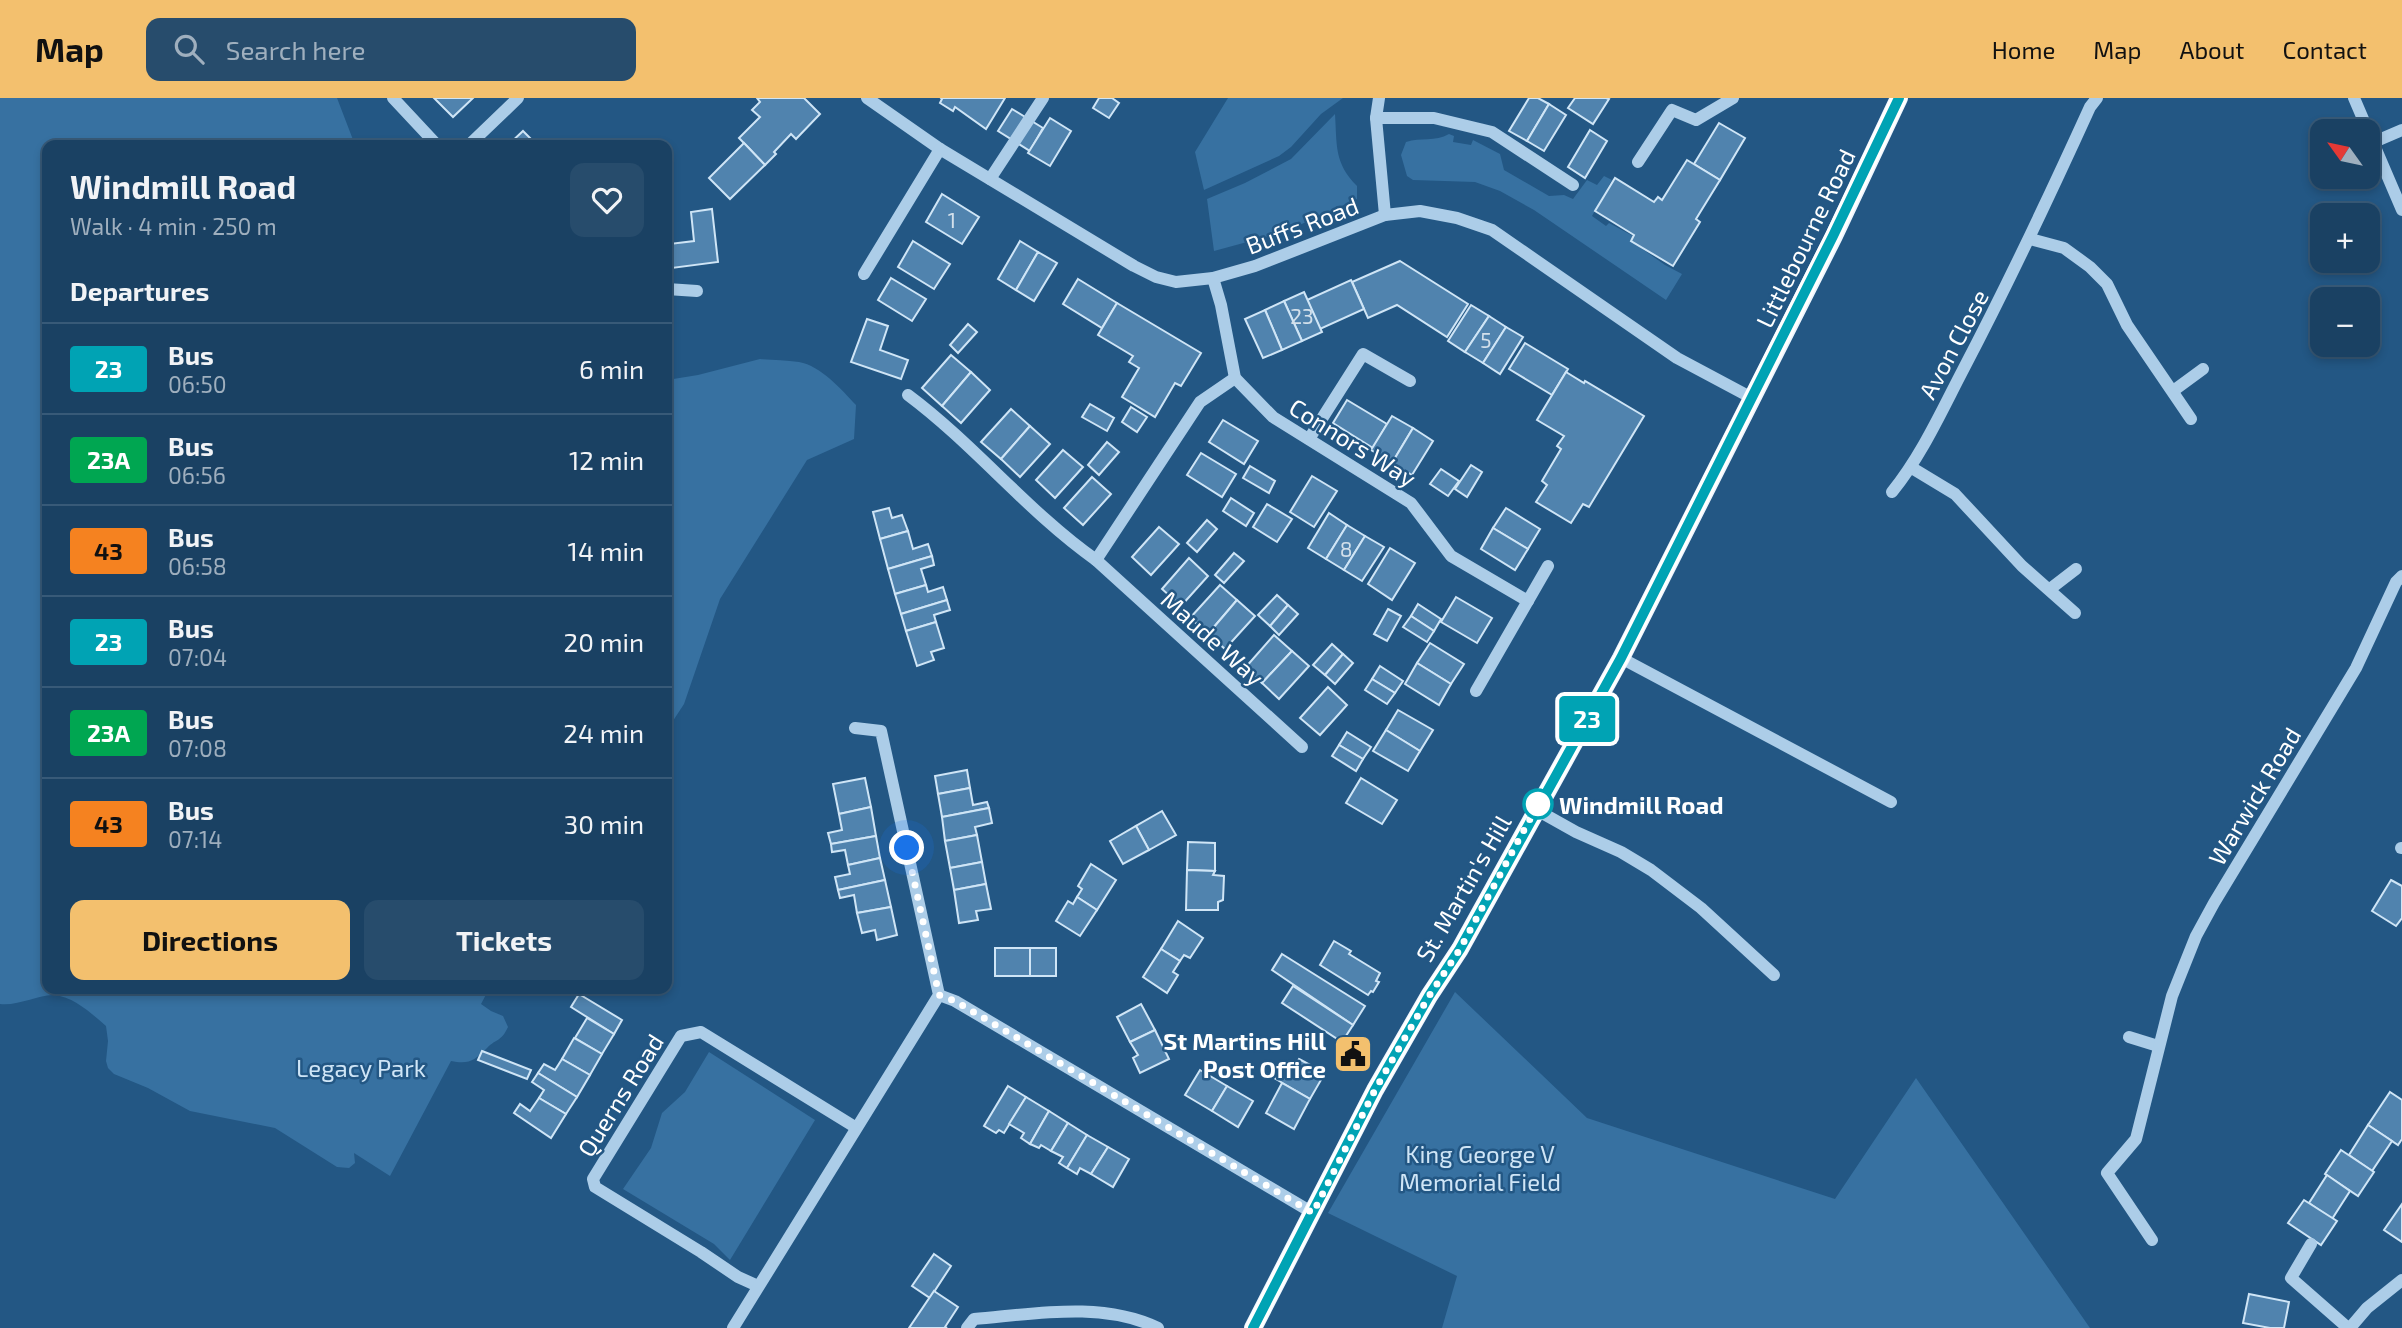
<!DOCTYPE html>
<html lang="en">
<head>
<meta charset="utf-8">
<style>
	body { margin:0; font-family:"Exo 2",sans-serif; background:#274c6c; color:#f1f3f6; height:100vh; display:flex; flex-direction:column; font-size:26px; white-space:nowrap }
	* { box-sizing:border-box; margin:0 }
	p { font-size:23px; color:#9fafbe }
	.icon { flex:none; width:38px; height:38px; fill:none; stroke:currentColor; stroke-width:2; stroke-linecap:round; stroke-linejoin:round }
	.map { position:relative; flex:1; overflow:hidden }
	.details { position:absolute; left:42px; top:42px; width:630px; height:854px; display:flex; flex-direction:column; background:#1a4163; border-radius:14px; box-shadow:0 4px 10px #0003,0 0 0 2px #385a78 }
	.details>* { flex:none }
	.badge { padding:0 14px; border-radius:5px; font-size:24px; line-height:46px }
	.needle { width:46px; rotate:303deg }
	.controls { position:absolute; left:2310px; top:21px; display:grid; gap:14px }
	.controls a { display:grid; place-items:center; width:70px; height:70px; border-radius:14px; background:#1a4163; box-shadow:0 4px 10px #0003,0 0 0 2px #385a78; font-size:35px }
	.you { position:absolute; width:35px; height:35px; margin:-18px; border:5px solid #fff; border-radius:50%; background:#1a73e8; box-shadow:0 0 0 10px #1a73e833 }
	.map>.badge { position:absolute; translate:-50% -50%; box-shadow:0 0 0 4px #fff }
	h2 { padding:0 28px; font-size:26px; line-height:63px }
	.round { display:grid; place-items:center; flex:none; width:74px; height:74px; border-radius:14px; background:#274c6c }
	.head { display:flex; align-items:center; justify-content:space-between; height:119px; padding:0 28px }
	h1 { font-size:33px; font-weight:700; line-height:52px }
	.action { display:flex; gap:14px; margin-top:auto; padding:14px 28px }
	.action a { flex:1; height:80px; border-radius:14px; background:#f3c06e; color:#111; font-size:28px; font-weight:700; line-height:80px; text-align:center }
	.action a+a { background:#274c6c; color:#f1f3f6 }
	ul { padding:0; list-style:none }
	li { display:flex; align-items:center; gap:21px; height:91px; padding:0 28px; border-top:2px solid #385a78 }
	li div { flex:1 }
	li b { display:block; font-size:26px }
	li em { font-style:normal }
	li .badge { min-width:77px; font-weight:700; text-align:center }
	header { display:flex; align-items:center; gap:42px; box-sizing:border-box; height:98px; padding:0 35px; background:#f3c06e; color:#111 }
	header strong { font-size:33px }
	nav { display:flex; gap:38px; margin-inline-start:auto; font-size:24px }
	.search { width:490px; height:63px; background:#274c6c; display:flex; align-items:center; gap:18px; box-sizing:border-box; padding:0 24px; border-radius:14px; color:#9fafbe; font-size:26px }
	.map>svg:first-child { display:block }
</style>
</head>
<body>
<header>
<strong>Map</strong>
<div class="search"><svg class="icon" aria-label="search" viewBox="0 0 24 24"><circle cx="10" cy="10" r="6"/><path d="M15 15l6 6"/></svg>Search here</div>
<nav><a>Home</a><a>Map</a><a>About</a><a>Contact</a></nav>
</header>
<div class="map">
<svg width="2402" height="1230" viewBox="0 0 2402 1230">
	<rect width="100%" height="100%" fill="#235784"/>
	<g fill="#3771a1">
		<path d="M0,0H337L355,47H47V891H489L481,906L491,913L503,918L508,929C501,944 497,940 487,950C475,962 469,967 451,963L390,1078L354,1055L355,1065L349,1070L337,1069L275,1030L190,1013L148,990L114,976L108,970L106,963L108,943L106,928C91,915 74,899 54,897C40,896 19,908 0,906Z"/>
		<polygon points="1228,0 1343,0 1321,16 1291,49 1279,58 1204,92 1195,54"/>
		<path d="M1335,16C1337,47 1334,65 1357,88V101L1284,134L1214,153L1207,101L1245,85L1291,61Z"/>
		<path d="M1449,36L1454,38L1453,44L1471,47L1473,42L1500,56L1504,72L1549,98L1564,97L1573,101L1587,82L1597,87L1604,78L1612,82L1592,118L1606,128L1609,125L1633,138L1631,143L1665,167L1682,176L1666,202L1534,112L1500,93L1475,84L1413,82L1407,78L1401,57L1406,44C1421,39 1435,44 1449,36Z"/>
		<path d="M760,261C773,262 786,262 799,264C821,268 841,291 856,307L854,341L807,362L720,501L684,606L667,632V282L698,277Z"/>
		<polygon points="1455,894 1587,1020 1835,1101 1916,980 2090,1230 1442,1230 1457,1178 1328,1115"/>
		<polygon points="709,954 815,1022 730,1162 714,1146 623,1091 651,1050 662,1015 685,994"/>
	</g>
	<g fill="#5083ae" stroke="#cfe5f6" stroke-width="2">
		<polygon points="434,0 473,0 453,19"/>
		<polygon points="757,0 804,0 820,16 796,41 791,36 774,54 776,56 765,67 739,40 760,19 752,12 760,4"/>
		<polygon points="941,0 1005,0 986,31 955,9 953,13 940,5 942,1"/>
		<polygon points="1099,0 1112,0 1119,5 1109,20 1093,10"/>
		<polygon points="1529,0 1538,0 1549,6 1527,43 1509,33"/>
		<polygon points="1575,0 1606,0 1609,1 1593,26 1568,10"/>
		<polygon points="1549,6 1566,17 1544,53 1527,43"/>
		<polygon points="1012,11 1043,30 1030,53 998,33"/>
		<polygon points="1050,20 1071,33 1050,68 1028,55"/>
		<polygon points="1719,25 1745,40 1720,82 1694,66"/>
		<polygon points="1590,32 1607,43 1585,80 1568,69"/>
		<polygon points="523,33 537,47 508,47"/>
		<polygon points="744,45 765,67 730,101 709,80"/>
		<polygon points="1687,62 1720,82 1696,121 1700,124 1673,168 1631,143 1634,137 1595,113 1615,80 1654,104 1658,99 1662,102"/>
		<polygon points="942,96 979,119 962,146 926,124"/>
		<polygon points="712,111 718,164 672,170 669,146 694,143 691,114"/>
		<polygon points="913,143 950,166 934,191 898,169"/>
		<polygon points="1020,143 1038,154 1016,192 998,181"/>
		<polygon points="1038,154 1057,165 1034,203 1016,192"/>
		<polygon points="1400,163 1468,206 1447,239 1397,207 1368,220 1352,184"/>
		<polygon points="891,180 926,201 912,223 878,202"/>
		<polygon points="1078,181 1117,205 1102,230 1063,206"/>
		<polygon points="1351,182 1364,211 1320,231 1307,202"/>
		<polygon points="1304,194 1322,234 1302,243 1284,203"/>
		<polygon points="1284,203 1302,243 1282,252 1265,212"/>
		<polygon points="1117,205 1201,255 1181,288 1175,285 1155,319 1122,299 1139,270 1129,264 1133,258 1098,237"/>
		<polygon points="1471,207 1489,218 1465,254 1448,243"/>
		<polygon points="1265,212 1282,252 1263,260 1245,221"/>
		<polygon points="1489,218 1506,229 1483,265 1465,254"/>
		<polygon points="867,221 888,228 880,252 908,262 901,281 851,264"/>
		<polygon points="968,226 977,234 958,255 950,247"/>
		<polygon points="1506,229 1523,239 1500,276 1483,265"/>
		<polygon points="1525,245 1568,271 1552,297 1509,271"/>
		<polygon points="951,257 971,274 942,308 922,290"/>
		<polygon points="971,274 990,292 961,325 942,308"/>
		<polygon points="1566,274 1584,285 1585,283 1644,318 1589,409 1583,406 1571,425 1536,404 1547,387 1542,383 1561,351 1557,348 1564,338 1537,322"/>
		<polygon points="1347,302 1387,326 1373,350 1333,325"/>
		<polygon points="1090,306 1114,320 1107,333 1082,319"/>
		<polygon points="1131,309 1147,319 1137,334 1122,324"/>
		<polygon points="1011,311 1030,328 1001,361 981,344"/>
		<polygon points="1392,318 1413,330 1392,365 1371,352"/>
		<polygon points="1223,322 1258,343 1244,366 1209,344"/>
		<polygon points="1030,328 1050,346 1020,379 1001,361"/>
		<polygon points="1413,330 1433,343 1412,377 1392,365"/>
		<polygon points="1107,344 1119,354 1099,377 1088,367"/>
		<polygon points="1063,352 1083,369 1055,400 1036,382"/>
		<polygon points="1201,355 1236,376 1222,399 1187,377"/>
		<polygon points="1471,367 1482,374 1467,399 1455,391"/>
		<polygon points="1250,368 1275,383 1269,395 1243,380"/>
		<polygon points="1441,371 1459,383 1448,398 1430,386"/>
		<polygon points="1312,378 1337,393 1314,429 1290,414"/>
		<polygon points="1092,379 1111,396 1083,427 1064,410"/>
		<polygon points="1231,400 1254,415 1246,428 1223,413"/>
		<polygon points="1267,406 1292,421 1277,444 1253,429"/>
		<polygon points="889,410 892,420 902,417 908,433 880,441 873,414"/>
		<polygon points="1506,410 1540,431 1528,451 1493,430"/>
		<polygon points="1329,415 1347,427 1326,461 1308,450"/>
		<polygon points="1207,422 1217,431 1197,454 1187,445"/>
		<polygon points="1347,427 1365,438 1344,472 1326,461"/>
		<polygon points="1159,429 1179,446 1151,477 1132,459"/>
		<polygon points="1493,430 1528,451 1515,472 1481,451"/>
		<polygon points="908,433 913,451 928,446 932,458 888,471 880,441"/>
		<polygon points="1365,438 1384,449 1362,483 1344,472"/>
		<polygon points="1390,450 1415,465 1392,502 1368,486"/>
		<polygon points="1234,455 1244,463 1224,485 1215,477"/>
		<polygon points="932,458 934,467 921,471 926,487 895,496 888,471"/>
		<polygon points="1189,460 1208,478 1181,508 1162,491"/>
		<polygon points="926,487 928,494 943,489 947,502 901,516 895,496"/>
		<polygon points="1220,487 1237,502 1208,536 1190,520"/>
		<polygon points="1277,497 1288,507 1270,528 1258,517"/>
		<polygon points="1456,499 1492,520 1477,545 1441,524"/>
		<polygon points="947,502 950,512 934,517 936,524 906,533 901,516"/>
		<polygon points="1237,502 1255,518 1225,551 1208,536"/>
		<polygon points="1418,506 1441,521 1434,533 1411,518"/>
		<polygon points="1288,507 1298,516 1279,537 1270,528"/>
		<polygon points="1388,511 1401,518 1387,543 1374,536"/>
		<polygon points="1411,518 1434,533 1427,544 1403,529"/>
		<polygon points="936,524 944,550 931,554 934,562 917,568 906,533"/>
		<polygon points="1274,537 1292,553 1262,585 1245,570"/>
		<polygon points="1430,545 1464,566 1451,586 1417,565"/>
		<polygon points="1332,546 1343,556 1325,577 1313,567"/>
		<polygon points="1292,553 1309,568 1279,601 1262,585"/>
		<polygon points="1343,556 1353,565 1335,586 1325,577"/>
		<polygon points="1417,565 1451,586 1439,607 1405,586"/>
		<polygon points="1380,568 1403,583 1395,595 1372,581"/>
		<polygon points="1372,581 1395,595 1387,606 1365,592"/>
		<polygon points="1328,589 1347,607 1320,637 1300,620"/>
		<polygon points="1398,612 1433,632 1420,653 1386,632"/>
		<polygon points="1386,632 1420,653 1408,673 1373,653"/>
		<polygon points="1347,634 1371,649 1363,661 1339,647"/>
		<polygon points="1339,647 1363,661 1356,673 1332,658"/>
		<polygon points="967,672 970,690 938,696 935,678"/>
		<polygon points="865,680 871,709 839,716 833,686"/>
		<polygon points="1361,680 1397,702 1382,726 1346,705"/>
		<polygon points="970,690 973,707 987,704 989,710 942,719 938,696"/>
		<polygon points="871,709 876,738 831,746 828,735 842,732 839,716"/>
		<polygon points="989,710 992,725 975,729 977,737 945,743 942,719"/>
		<polygon points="1162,713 1176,737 1149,752 1136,728"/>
		<polygon points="1136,728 1149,752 1123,766 1110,743"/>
		<polygon points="977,737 982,764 950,770 945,743"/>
		<polygon points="876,738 880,760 848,767 845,752 832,754 831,746"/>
		<polygon points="1188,744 1215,745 1215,773 1187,772"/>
		<polygon points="880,760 885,782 838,792 835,779 850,776 848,767"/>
		<polygon points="982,764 986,786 954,792 950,770"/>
		<polygon points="1091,766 1116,782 1097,812 1077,799 1082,791 1078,788"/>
		<polygon points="1187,772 1215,773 1213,777 1224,778 1223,802 1218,804 1218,812 1186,812"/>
		<polygon points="885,782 891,809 857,815 854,797 840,800 838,792"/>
		<polygon points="2391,782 2402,788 2402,820 2396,828 2372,813"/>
		<polygon points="986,786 991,811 976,813 978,822 959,825 954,792"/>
		<polygon points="1077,799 1097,812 1080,838 1056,823 1068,803 1073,806"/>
		<polygon points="891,809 897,837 877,842 875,832 862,835 857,815"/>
		<polygon points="1178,823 1203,840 1190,860 1184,857 1180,863 1161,851"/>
		<polygon points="1334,843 1351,853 1349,856 1380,875 1376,883 1379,884 1373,894 1371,893 1368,897 1320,867"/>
		<rect x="995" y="850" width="35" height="28"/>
		<rect x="1030" y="850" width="26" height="28"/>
		<polygon points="1161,851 1180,863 1173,874 1178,877 1167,895 1143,879"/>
		<polygon points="1282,856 1365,908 1353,927 1272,872"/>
		<polygon points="1293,888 1353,927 1342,944 1282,905"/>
		<polygon points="579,896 622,922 614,936 571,909"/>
		<polygon points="1141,906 1155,932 1130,944 1117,919"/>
		<polygon points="587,920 614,936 602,956 575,940"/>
		<polygon points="1155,932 1169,961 1140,975 1133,960 1138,957 1130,944"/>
		<polygon points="574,940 602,956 590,977 562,961"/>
		<polygon points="482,953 531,972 527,981 478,962"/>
		<polygon points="562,961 590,977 577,999 538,975 544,966 555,972"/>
		<polygon points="1299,961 1325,975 1310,1001 1274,980 1281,968 1292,974"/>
		<polygon points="1200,972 1227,988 1212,1013 1185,997"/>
		<polygon points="538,975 577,999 566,1016 539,1000 544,992 532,984"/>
		<polygon points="1282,985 1310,1001 1294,1031 1266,1015"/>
		<polygon points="1008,988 1026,999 1004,1035 999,1032 996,1035 984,1028"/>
		<polygon points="1227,988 1253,1003 1238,1029 1212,1013"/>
		<polygon points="2390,994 2402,1002 2402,1041 2398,1047 2368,1027"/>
		<polygon points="1026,999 1049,1013 1030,1046 1021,1040 1024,1035 1009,1026"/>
		<polygon points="539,1000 566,1016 551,1040 514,1015 520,1006 530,1013"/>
		<polygon points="1049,1013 1068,1025 1051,1053 1041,1047 1039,1050 1030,1046"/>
		<polygon points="1068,1025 1087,1037 1067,1070 1059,1065 1063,1059 1051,1053"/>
		<polygon points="2368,1027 2392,1043 2372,1073 2349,1057"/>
		<polygon points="1087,1037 1108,1049 1091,1076 1080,1070 1077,1076 1067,1070"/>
		<polygon points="1108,1049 1129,1061 1113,1089 1091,1076"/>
		<polygon points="2341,1052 2374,1074 2358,1098 2325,1076"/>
		<polygon points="2327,1077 2350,1093 2332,1121 2309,1105"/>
		<polygon points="2304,1102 2337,1123 2321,1147 2288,1125"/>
		<polygon points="2402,1106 2402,1144 2384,1132"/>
		<polygon points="934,1156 951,1168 930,1200 912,1188"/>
		<polygon points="934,1193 958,1209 945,1229 947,1230 909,1230"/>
		<polygon points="2249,1196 2289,1204 2284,1230 2270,1230 2243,1225"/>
	</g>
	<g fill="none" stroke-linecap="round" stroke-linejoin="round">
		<g stroke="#accde8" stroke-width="12">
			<polyline points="393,0 437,47"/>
			<polyline points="867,0 940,51 1134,168 1156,179 1176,184 1213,180 1255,168 1385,117 1420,113 1457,120 1492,132 1677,260 1752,300"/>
			<polyline points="1379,0 1376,20 1385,117"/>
			<polyline points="2354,0 2402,112"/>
			<polyline points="1376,20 1434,20 1492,34 1573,87"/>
			<polyline points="2374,44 2402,32"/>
			<polyline points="469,47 518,0"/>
			<polyline points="1638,64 1672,12 1696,22 1733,0"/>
			<polyline points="990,81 1043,0"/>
			<polyline points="2030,141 2064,150 2090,169 2107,186 2127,227 2191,321"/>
			<polyline points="864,176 940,51"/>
			<polyline points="1213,180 1221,207 1235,280 1273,319 1411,405 1451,458 1528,503"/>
			<polyline points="667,191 697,193"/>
			<polyline points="1235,280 1200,304 1096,462 1302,649"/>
			<polyline points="2173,293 2203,271"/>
			<path d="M908,297C975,347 1028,414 1096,462"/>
			<polyline points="1309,341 1363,256 1410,283"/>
			<polyline points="1912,370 1955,396 2022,468 2075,515"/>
			<path d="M1892,394C1922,357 1942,312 1964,270C2009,184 2050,97 2090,9L2097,0"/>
			<polyline points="2050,491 2076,471"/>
			<polyline points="1621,560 1891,704"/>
			<polyline points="1476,593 1548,468"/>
			<polyline points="1535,711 1576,734 1621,754 1651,772 1701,810 1774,877"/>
			<polyline points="2401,750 2402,750"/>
			<polyline points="939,897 955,903 1313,1115"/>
			<polyline points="2129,939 2158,948"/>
			<polyline points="2152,1142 2107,1075 2136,1041 2172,898 2196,838 2214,805 2356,570 2396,484 2402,478"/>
			<polyline points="2311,1146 2291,1180 2348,1230"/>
			<polyline points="758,1188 738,1179 701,1154 595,1089 593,1081 681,938 701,934 855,1029"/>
			<polyline points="733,1230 939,897 881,633 855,630"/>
			<path d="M967,1230L974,1221C1034,1216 1102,1203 1158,1230"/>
			<polyline points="2350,1230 2367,1210 2402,1182"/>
		</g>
		<polyline stroke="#eef6fe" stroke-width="18" points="1253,1230 1375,992 1429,898 1460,851 1621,560 1834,138 1899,0"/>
	</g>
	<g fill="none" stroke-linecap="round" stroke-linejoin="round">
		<g stroke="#fff" stroke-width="16">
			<polyline id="line" points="1253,1230 1375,992 1429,898 1460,851 1621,560 1833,138 1899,0"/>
		</g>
		<use href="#line" stroke="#00a3b4" stroke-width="10"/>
		<polyline stroke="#fff" stroke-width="7" stroke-dasharray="0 12.6" points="907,750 939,897 955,903 1313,1115 1375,992 1429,898 1460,851 1538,706"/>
	</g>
	<defs>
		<g id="civic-square" transform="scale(2.0125)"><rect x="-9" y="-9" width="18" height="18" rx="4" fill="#f3c06e" stroke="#235784"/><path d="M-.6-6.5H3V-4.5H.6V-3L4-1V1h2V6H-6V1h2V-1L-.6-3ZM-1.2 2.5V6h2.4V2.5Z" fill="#111"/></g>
	</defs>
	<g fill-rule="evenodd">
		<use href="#civic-square" x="1353" y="956"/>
	</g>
	<circle fill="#fff" stroke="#00a3b4" stroke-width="3.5" cx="1538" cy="706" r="14"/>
	<g text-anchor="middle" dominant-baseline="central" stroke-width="5" stroke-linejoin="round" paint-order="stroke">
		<g font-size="21" fill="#d3e0eb">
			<text x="952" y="121">1</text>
			<text x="1302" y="217">23</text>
			<text x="1486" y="241">5</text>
			<text x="1346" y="450">8</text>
		</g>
		<g font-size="24" fill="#fff" stroke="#235784">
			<text transform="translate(1302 127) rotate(-21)">Buffs Road</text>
			<text transform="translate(1805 140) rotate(-64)">Littlebourne Road</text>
			<text transform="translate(1953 246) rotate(-62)">Avon Close</text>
			<text transform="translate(1353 344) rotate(32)">Connors Way</text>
			<text transform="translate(1213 540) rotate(42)">Maude Way</text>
			<text transform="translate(2254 698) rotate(-59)">Warwick Road</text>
			<text transform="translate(1463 790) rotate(-60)">St. Martin's Hill</text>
			<text transform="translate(620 997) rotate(-58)">Querns Road</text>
		</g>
		<g font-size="24" font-weight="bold" fill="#fff" stroke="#235784" text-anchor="start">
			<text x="1559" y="706">Windmill Road</text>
		</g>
		<g font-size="24" font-weight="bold" fill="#fff" stroke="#235784" text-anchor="end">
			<text x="1326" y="942">St Martins Hill<tspan x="1326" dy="28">Post Office</tspan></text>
		</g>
		<g font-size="24" fill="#cfe5f6" stroke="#235784">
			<text x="361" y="969">Legacy Park</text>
			<text x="1480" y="1055">King George V<tspan x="1480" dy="28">Memorial Field</tspan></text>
		</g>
	</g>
</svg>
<div class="controls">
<a><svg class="needle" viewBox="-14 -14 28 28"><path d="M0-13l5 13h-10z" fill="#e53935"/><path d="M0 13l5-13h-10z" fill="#9fafbe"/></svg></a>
<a>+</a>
<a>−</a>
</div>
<div class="you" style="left:907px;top:750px"></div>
<b class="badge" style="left:1587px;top:621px;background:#00a3b4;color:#fff">23</b>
<section class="details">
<div class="head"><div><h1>Windmill Road</h1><p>Walk · 4 min · 250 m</p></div><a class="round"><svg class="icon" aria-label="heart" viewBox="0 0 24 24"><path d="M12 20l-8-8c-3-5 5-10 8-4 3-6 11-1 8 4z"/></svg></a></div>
<h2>Departures</h2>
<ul>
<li><span class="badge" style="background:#00a3b4;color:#fff">23</span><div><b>Bus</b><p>06:50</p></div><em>6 min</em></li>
<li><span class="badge" style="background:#00a651;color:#fff">23A</span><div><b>Bus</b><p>06:56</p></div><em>12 min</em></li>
<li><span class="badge" style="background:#f58220;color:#111">43</span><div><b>Bus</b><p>06:58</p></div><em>14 min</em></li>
<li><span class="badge" style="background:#00a3b4;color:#fff">23</span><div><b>Bus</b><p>07:04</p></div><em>20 min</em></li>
<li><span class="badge" style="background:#00a651;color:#fff">23A</span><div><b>Bus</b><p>07:08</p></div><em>24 min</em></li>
<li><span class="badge" style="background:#f58220;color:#111">43</span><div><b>Bus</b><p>07:14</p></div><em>30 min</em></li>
</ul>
<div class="action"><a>Directions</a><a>Tickets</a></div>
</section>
</div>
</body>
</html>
